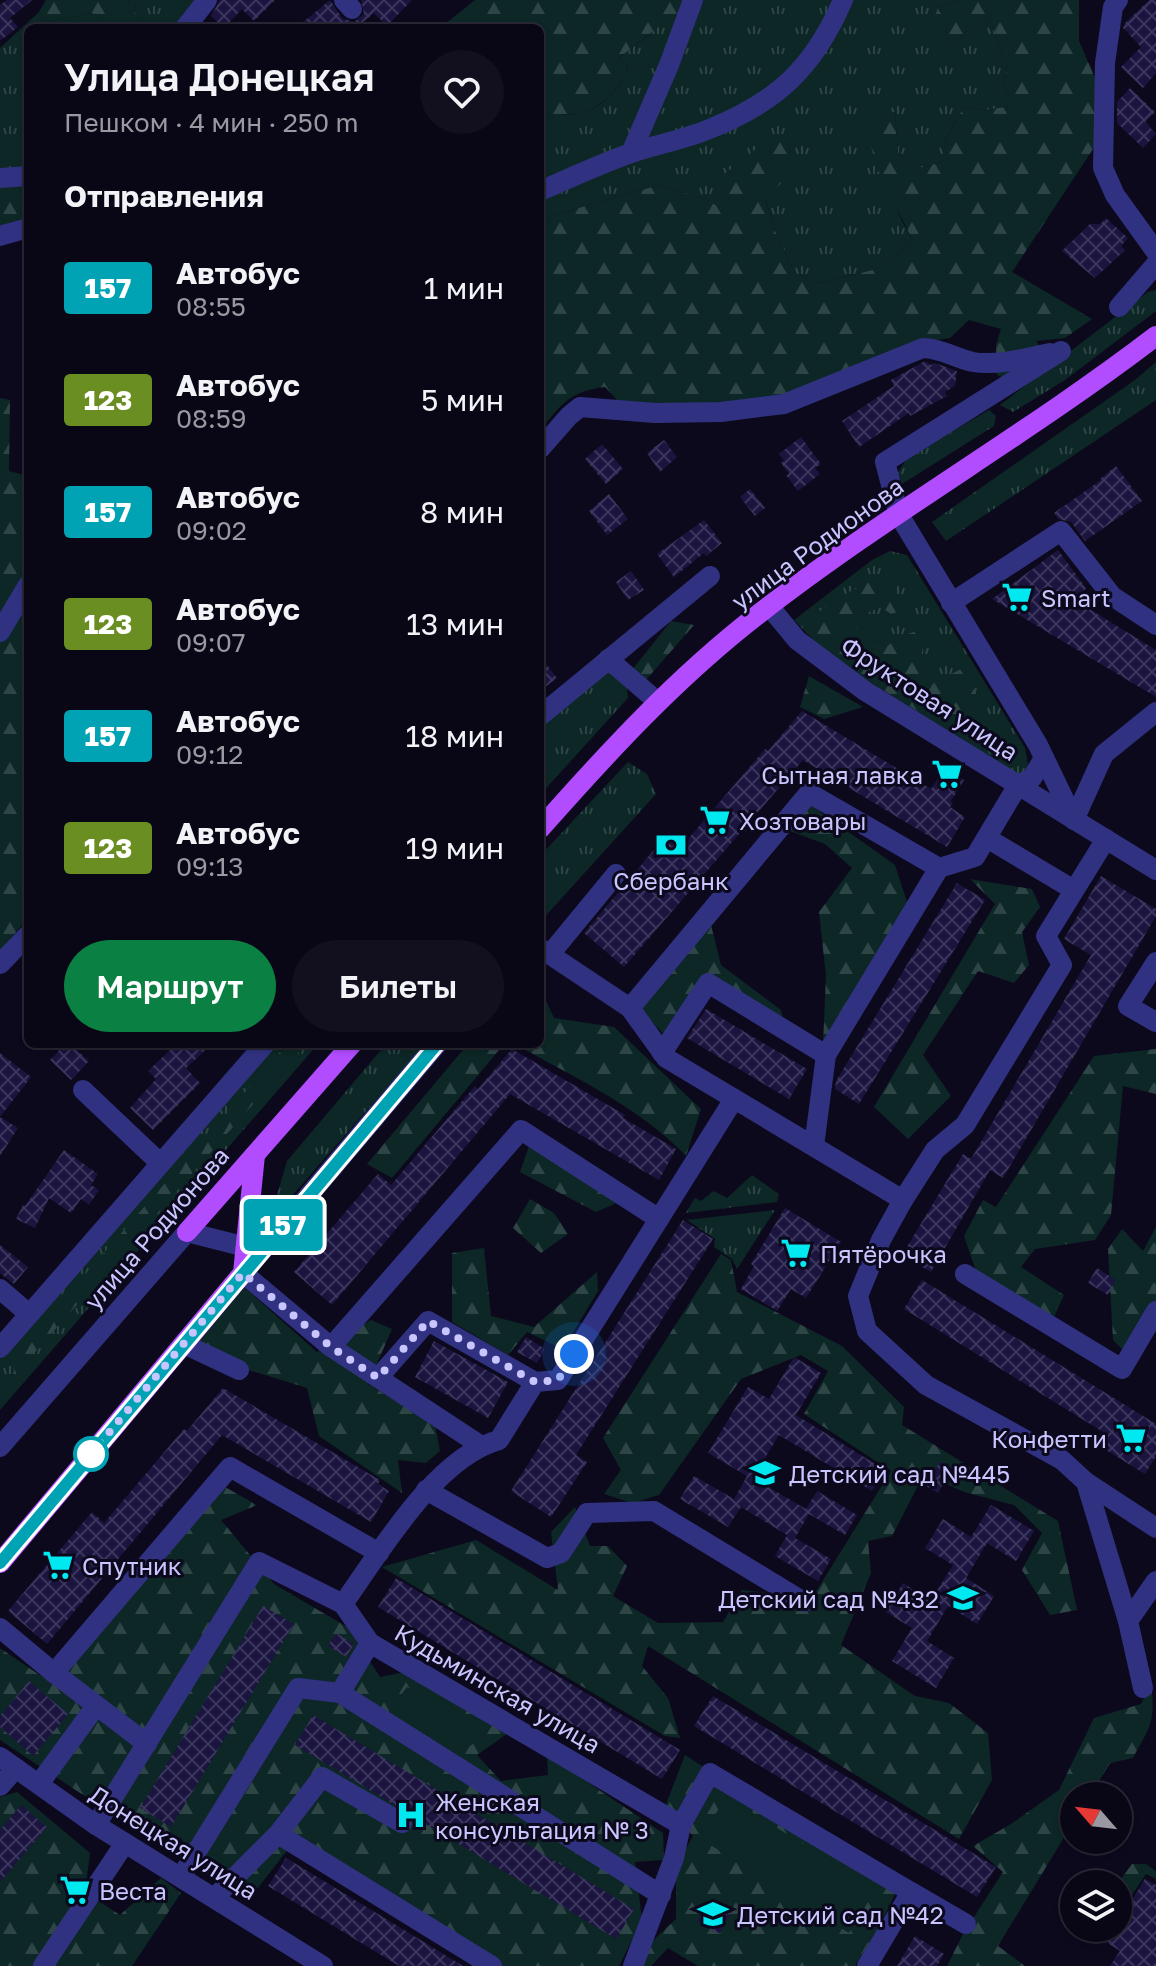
<!DOCTYPE html>
<html lang="ru">
<head>
<meta charset="utf-8">
<style>
	body { margin:0; font-family:"Golos Text",sans-serif; background:#12101f; color:#f1f3f6; height:100vh; display:flex; flex-direction:column; font-size:30px; white-space:nowrap }
	* { box-sizing:border-box; margin:0 }
	p { font-size:26px; color:#9999a1 }
	.icon { flex:none; width:44px; height:44px; fill:none; stroke:currentColor; stroke-width:2; stroke-linecap:round; stroke-linejoin:round }
	.map { position:relative; flex:1; overflow:hidden }
	.sheet { position:absolute; left:24px; top:24px; width:520px; height:1024px; display:flex; flex-direction:column; background:#090716; border-radius:12px; box-shadow:0 2px 6px #0004,0 0 0 2px #292835 }
	.sheet>* { flex:none }
	.badge { padding:0 16px; border-radius:6px; font-size:28px; line-height:52px }
	.needle { width:52px; rotate:298deg }
	.controls { position:absolute; left:1060px; top:1782px; display:grid; gap:16px }
	.controls a { display:grid; place-items:center; width:72px; height:72px; border-radius:50%; background:#090716; box-shadow:0 2px 6px #0004,0 0 0 2px #292835; font-size:40px }
	.you { position:absolute; width:40px; height:40px; margin:-20px; border:6px solid #fff; border-radius:50%; background:#1a73e8; box-shadow:0 0 0 12px #1a73e833 }
	.map>.badge { position:absolute; translate:-50% -50%; box-shadow:0 0 0 4px #fff }
	h2 { padding:0 40px; font-size:30px; line-height:72px }
	.round { display:grid; place-items:center; flex:none; width:84px; height:84px; border-radius:42px; background:#12101f }
	.head { display:flex; align-items:center; justify-content:space-between; height:136px; padding:0 40px }
	h1 { font-size:38px; font-weight:600; line-height:60px }
	.action { display:flex; gap:16px; margin-top:auto; padding:16px 40px }
	.action a { flex:1; height:92px; border-radius:48px; background:#0b8043; color:#fff; font-size:32px; font-weight:600; line-height:92px; text-align:center }
	.action a+a { background:#12101f; color:#f1f3f6 }
	ul { padding:0; list-style:none }
	li { display:flex; align-items:center; gap:24px; height:112px; padding:0 40px }
	li div { flex:1 }
	li b { display:block; font-size:30px }
	li em { font-style:normal }
	li .badge { min-width:88px; font-weight:700; text-align:center }
	.map>svg:first-child { display:block }
</style>
</head>
<body>
<div class="map">
<svg width="1156" height="1966" viewBox="0 0 1156 1966">
	<defs>
		<pattern id="grass-tufts" width="24" height="20" patternUnits="userSpaceOnUse" patternTransform="scale(2)"><rect width="24" height="20" fill="#0c2725"/><path d="M3 7l-1-3M5 7V3M7 7l1-3M15 17l-1-3M17 17v-4M19 17l1-3" fill="none" stroke="#2e4546"/></pattern>
		<pattern id="forest-firs" width="22" height="20" patternUnits="userSpaceOnUse" patternTransform="scale(2)"><rect width="22" height="20" fill="#0c2725"/><path d="M5 1l3.5 6h-7zM16 11l3.5 6h-7z" fill="#2e4546"/></pattern>
		<pattern id="building-cross-hatch" width="8" height="8" patternUnits="userSpaceOnUse" patternTransform="scale(2)"><rect width="8" height="8" fill="#1a143f"/><path d="M0 0l8 8M0 8l8-8" fill="none" stroke="#3a355c"/></pattern>
	</defs>
	<rect width="100%" height="100%" fill="#0c091d"/>
	<g fill="url(#grass-tufts)">
		<polygon points="125,0 200,0 179,28 131,28 138,25 135,3"/>
		<path d="M685,0H961L938,8L951,45L977,22L989,18L1007,64L1004,86L1010,106L987,110L964,107L947,137L941,162L917,169L898,153L895,112L866,129L902,221L913,241L881,268L818,283L795,273L775,231L765,197L722,209L705,199L659,185L554,215L540,223V126L551,114C561,114 574,116 584,113C604,106 621,87 628,67L619,58L649,35Z"/>
		<polygon points="39,12 48,22 92,13 116,28 28,28 28,171 0,172 0,48"/>
		<polygon points="1156,290 1156,311 1065,380 1013,412 1000,405 1148,292"/>
		<polygon points="1156,362 1156,400 946,541 932,522 1135,380"/>
		<polygon points="989,410 996,416 994,426 902,484 898,473 907,458"/>
		<polygon points="890,551 907,555 1025,748 1028,764 1025,772 1018,774 830,657 794,620 872,560"/>
		<polygon points="603,672 612,672 627,688 628,698 540,795 540,726"/>
		<polygon points="628,762 647,774 656,794 540,922 540,856"/>
		<polygon points="275,1044 318,1044 0,1410 0,1359"/>
		<polygon points="386,1044 425,1044 269,1222 287,1161"/>
		<polygon points="752,1175 779,1194 777,1202 686,1213 695,1198 701,1201 714,1191 727,1198"/>
		<polygon points="775,1210 737,1269 732,1259 714,1247 715,1239 687,1220"/>
	</g>
	<g fill="url(#forest-firs)">
		<polygon points="46,0 125,0 135,3 138,25 116,28 92,13 48,22 39,12"/>
		<path d="M475,0H685L683,8L619,58L628,67C621,87 604,105 584,113C575,116 561,114 551,114L540,126V28H440Z"/>
		<path d="M961,0H1079V41L1095,78V146L1012,272L1092,319L1065,338L1036,341L1053,364L1026,386L997,375L996,345L1001,329L969,320L950,338L931,341L786,399L723,406L619,402L605,387C571,391 560,404 540,432V223L554,215L659,185L705,199L721,208L718,179L756,149L786,134L795,171L765,198L775,231L795,273L818,283L881,268L913,241L877,168L866,129L879,113L895,112L898,153L917,169L941,162L947,137L964,107L987,110L1010,106L1004,86L1007,64L989,18L977,22L951,45L931,27L938,8Z"/>
		<polygon points="0,184 28,186 28,221 0,228"/>
		<polygon points="0,398 10,400 9,471 28,476 28,535 25,538 28,542 28,918 0,951"/>
		<path d="M876,580L890,582L898,595L901,611L891,614L881,607L866,613L856,628L866,644L883,649L901,636L914,632L924,642L919,666L930,685L965,667L984,713L953,733L830,657L802,628C822,606 848,590 876,580Z"/>
		<polygon points="671,621 694,625 645,681 632,670"/>
		<polygon points="809,676 863,707 824,719 800,707"/>
		<polygon points="795,794 895,865 907,902 823,1044 826,976 819,912 852,868 825,844 771,824"/>
		<polygon points="970,879 1032,889 1040,907 1022,932 1029,965 1014,983 978,971 923,1055 951,1096 908,1139 874,1107 995,904"/>
		<polygon points="710,921 721,965 781,1010 784,1023 699,988 672,1043 641,1010"/>
		<path d="M540,988L554,1018L614,1027L701,1109L686,1156C640,1107 573,1077 515,1044H540Z"/>
		<polygon points="287,1044 306,1044 15,1375 11,1359"/>
		<polygon points="468,1044 504,1044 392,1178 367,1164"/>
		<polygon points="1156,1049 1156,1094 1123,1086 1111,1215 1095,1240 1035,1249 1021,1267 1064,1295 1048,1330 981,1285 964,1236 983,1200 996,1207 1094,1056"/>
		<polygon points="529,1146 619,1202 596,1212 520,1172"/>
		<polygon points="530,1199 554,1213 568,1234 541,1253 513,1228"/>
		<polygon points="1156,1227 1156,1317 1125,1352 1113,1340 1108,1249 1122,1229 1143,1251"/>
		<polygon points="484,1248 491,1316 534,1327 597,1272 598,1291 563,1349 527,1332 508,1355 452,1322 452,1253"/>
		<polygon points="721,1254 731,1260 737,1292 842,1346 904,1407 902,1425 1058,1521 1077,1610 1050,1615 1022,1570 1042,1533 1014,1505 964,1492 924,1474 892,1536 868,1541 871,1573 841,1645 915,1696 949,1703 988,1733 992,1780 959,1839 648,1646 642,1666 668,1698 680,1738 665,1736 382,1567 476,1540 558,1590 551,1532 575,1507 590,1546 608,1546 627,1566 613,1596 658,1623 723,1622 742,1590 812,1598 891,1471 804,1414 828,1371 801,1355 741,1379 659,1495 632,1503 604,1494 621,1470 603,1438"/>
		<polygon points="244,1287 317,1352 371,1320 392,1329 368,1384 435,1425 440,1451 426,1463 398,1460 402,1493 319,1436 307,1388 223,1362 199,1341"/>
		<polygon points="209,1478 257,1505 221,1520 274,1584 347,1627 380,1677 405,1672 507,1734 477,1755 501,1781 548,1775 547,1755 663,1833 664,1860 635,1862 642,1920 619,1966 477,1966 289,1848 250,1898 199,1870 181,1838 133,1828 0,1740 0,1648 41,1676"/>
		<path d="M1151,1684C1156,1721 1150,1727 1133,1758L1110,1763L1090,1796H1074V1821L998,1946L1025,1966H947L963,1934L1003,1872L973,1846L1011,1824L1059,1790L1094,1718L1141,1704Z"/>
		<polygon points="685,1755 896,1892 881,1924 855,1966 698,1966 668,1948 651,1966 637,1966 629,1963 676,1919 676,1867 693,1836 665,1807"/>
		<polygon points="17,1792 90,1853 85,1892 120,1915 161,1878 181,1893 132,1966 0,1966 0,1797"/>
		<polygon points="1132,1864 1146,1864 1156,1871 1156,1879 1146,1874 1118,1916 1117,1884"/>
	</g>
	<g fill="#0c2725">
		<polygon points="407,1687 486,1735 458,1754 387,1714"/>
		<polygon points="726,1796 875,1889 849,1933 701,1839"/>
	</g>
	<g fill="url(#building-cross-hatch)">
		<polygon points="7,0 32,0 10,18 18,27 0,41 0,5"/>
		<polygon points="220,0 275,0 254,21 242,9 224,28 211,16"/>
		<polygon points="330,0 342,18 354,22 364,14 361,0 412,0 387,26 374,13 356,28 296,28"/>
		<polygon points="1149,0 1156,0 1156,73 1143,88 1121,67 1141,47 1123,28 1124,24"/>
		<polygon points="1130,88 1155,112 1145,122 1156,134 1143,148 1117,123 1117,102"/>
		<polygon points="1106,218 1128,238 1121,246 1125,250 1095,278 1062,251 1090,224 1100,224"/>
		<polygon points="925,361 931,365 935,363 957,371 955,386 945,392 947,396 910,416 909,413 859,447 842,421 894,386 891,380"/>
		<polygon points="801,437 821,464 815,468 820,474 798,491 786,475 789,474 781,463 784,461 779,454"/>
		<polygon points="664,440 677,457 660,472 647,453"/>
		<polygon points="602,444 623,469 606,484 585,459"/>
		<polygon points="1116,466 1142,501 1085,541 1071,522 1058,519 1054,513 1101,480 1100,479"/>
		<polygon points="750,489 765,508 755,516 740,497"/>
		<polygon points="609,494 628,519 607,535 589,511"/>
		<polygon points="704,520 722,543 706,556 704,553 674,577 657,554"/>
		<polygon points="1058,550 1086,588 1078,602 1156,650 1156,697 992,599"/>
		<polygon points="631,571 644,590 628,600 616,582"/>
		<polygon points="540,656 557,678 540,691"/>
		<polygon points="802,711 931,789 945,768 964,780 951,801 953,803 950,807 965,817 947,847 803,760 624,967 584,933 669,832 683,845 765,749 768,751"/>
		<polygon points="1101,876 1156,909 1156,916 1003,1178 990,1170 931,1272 902,1255 963,1154 971,1159 1091,955 1064,939"/>
		<polygon points="957,883 985,900 859,1104 835,1089 836,1081"/>
		<polygon points="706,1009 807,1069 789,1099 687,1038"/>
		<polygon points="65,1044 70,1044 89,1061 71,1080 50,1060"/>
		<polygon points="176,1044 212,1044 186,1068 200,1083 153,1130 130,1108 156,1079 148,1071"/>
		<polygon points="512,1049 625,1115 623,1118 676,1149 659,1180 510,1094 332,1305 294,1272 378,1174 391,1185 475,1086 478,1089"/>
		<polygon points="0,1053 31,1077 0,1117 18,1128 0,1156"/>
		<polygon points="64,1150 98,1174 91,1185 99,1190 89,1205 81,1199 71,1213 49,1198 35,1228 16,1219 23,1205 25,1206"/>
		<polygon points="785,1208 841,1242 806,1298 791,1289 777,1311 741,1289 754,1266 751,1264"/>
		<polygon points="683,1220 713,1239 576,1455 587,1462 551,1517 511,1491"/>
		<polygon points="0,1245 28,1267 14,1284 0,1273"/>
		<polygon points="1097,1268 1116,1280 1108,1295 1088,1283"/>
		<polygon points="922,1280 1156,1424 1156,1456 1145,1474 1101,1447 1108,1435 904,1309"/>
		<polygon points="526,1337 545,1349 537,1363 517,1352"/>
		<polygon points="434,1341 508,1382 488,1418 415,1377"/>
		<polygon points="794,1357 821,1373 796,1415 885,1470 872,1491 779,1435 753,1478 806,1509 817,1491 857,1515 845,1535 809,1514 795,1538 831,1559 818,1581 775,1556 787,1535 741,1507 728,1527 680,1499 694,1476 734,1499 747,1476 708,1453 748,1387 769,1399"/>
		<polygon points="223,1388 380,1480 378,1484 389,1491 371,1522 222,1435 47,1644 8,1611 92,1512 104,1523 184,1429 187,1431"/>
		<polygon points="940,1461 952,1468 938,1493 926,1486"/>
		<polygon points="991,1505 1034,1531 1016,1561 987,1543 966,1578 994,1596 977,1624 948,1606 927,1641 954,1658 936,1688 892,1661 912,1628 886,1612 903,1583 931,1600 953,1565 925,1548 943,1519 971,1537"/>
		<polygon points="396,1578 680,1750 662,1779 378,1607"/>
		<polygon points="263,1606 294,1624 171,1827 140,1808"/>
		<polygon points="336,1633 354,1644 346,1657 328,1646"/>
		<polygon points="29,1681 68,1714 33,1756 0,1727 0,1716"/>
		<polygon points="713,1696 996,1867 977,1897 694,1726"/>
		<polygon points="313,1715 634,1909 616,1939 295,1745"/>
		<polygon points="21,1805 47,1827 0,1882 0,1830"/>
		<polygon points="286,1858 378,1914 463,1966 399,1966 268,1886"/>
		<polygon points="1145,1879 1156,1885 1156,1966 1110,1966 1120,1951 1106,1942 1114,1928 1118,1928 1118,1922"/>
		<polygon points="710,1899 732,1911 719,1934 697,1921"/>
		<polygon points="915,1936 944,1954 937,1966 897,1966"/>
	</g>
	<g fill="none" stroke-linecap="round" stroke-linejoin="round">
		<g stroke="#303281" stroke-width="20">
			<polyline points="344,0 352,9"/>
			<polyline points="1118,0 1113,7 1105,63 1103,168 1115,195 1156,252"/>
			<polyline points="185,28 207,0"/>
			<polyline points="631,153 669,65 693,0"/>
			<polyline points="0,178 28,176"/>
			<path d="M540,191C570,178 600,164 631,153C655,145 682,140 707,130C776,103 813,69 843,0"/>
			<polyline points="0,236 28,228"/>
			<polyline points="1119,307 1156,264"/>
			<polyline points="1061,351 885,462 899,515 1038,745 1074,820"/>
			<path d="M540,449L569,416L580,407L655,413L721,412L784,404L923,348C940,348 955,358 973,362C997,366 1027,358 1050,353"/>
			<polyline points="951,603 1061,531 1112,596 1156,625"/>
			<polyline points="769,606 797,640 865,691 1156,870"/>
			<polyline points="0,632 28,585"/>
			<polyline points="608,659 658,702"/>
			<polyline points="540,716 710,576"/>
			<polyline points="1074,820 1104,754 1156,712"/>
			<polyline points="987,838 1074,890"/>
			<polyline points="1106,839 1046,936 1062,965 965,1125 935,1150 903,1200 881,1240 858,1296 867,1331 926,1385 1062,1460 1086,1482 1156,1528"/>
			<polyline points="540,948 630,1008 809,793 939,868 975,857 1018,785 1032,778 1044,758"/>
			<polyline points="551,953 616,874"/>
			<polyline points="1156,962 1128,1006 1156,1022"/>
			<polyline points="0,964 28,935"/>
			<polyline points="630,1008 666,1058 903,1200"/>
			<polyline points="437,1044 243,1273 331,1347 521,1130 659,1219 734,1099"/>
			<polyline points="662,1053 708,983 826,1055 939,868"/>
			<polyline points="83,1090 160,1163"/>
			<polyline points="814,1146 826,1055"/>
			<polyline points="965,1274 1122,1369 1156,1311"/>
			<polyline points="0,1289 29,1314"/>
			<polyline points="184,1344 239,1370"/>
			<polyline points="331,1347 480,1445"/>
			<polyline points="0,1348 265,1044"/>
			<polyline points="378,1378 428,1321 535,1382"/>
			<polyline points="0,1447 187,1232 246,1247"/>
			<polyline points="1086,1482 1128,1621"/>
			<polyline points="426,1490 547,1558 561,1553 587,1513 654,1511 804,1602"/>
			<path d="M343,1604C380,1552 436,1457 499,1440L535,1382L558,1380L659,1219"/>
			<polyline points="0,1628 54,1673 230,1467 379,1553"/>
			<polyline points="54,1673 147,1744"/>
			<polyline points="1143,1688 1128,1621 1156,1581"/>
			<polyline points="340,1693 370,1643"/>
			<polyline points="0,1757 96,1825 323,1966"/>
			<polyline points="39,1784 96,1706"/>
			<polyline points="0,1786 16,1768"/>
			<polyline points="96,1825 259,1562 343,1604 370,1643 681,1825"/>
			<polyline points="278,1834 492,1966"/>
			<polyline points="181,1877 298,1688 340,1693 661,1895"/>
			<polyline points="911,1892 966,1924"/>
			<polyline points="214,1898 278,1834 322,1777 402,1823"/>
			<polyline points="43,1966 125,1843"/>
			<polyline points="633,1966 674,1858 681,1825 710,1773 911,1892 867,1966"/>
		</g>
		<g stroke="#b14cff" stroke-width="20">
			<path d="M540,829C608,752 678,676 760,613C887,514 1028,434 1156,336"/>
			<polyline points="187,1232 352,1044"/>
			<polyline points="0,1563 243,1273 255,1155"/>
		</g>
	</g>
	<g fill="none" stroke-linecap="round" stroke-linejoin="round">
		<g stroke="#fff" stroke-width="18">
			<polyline id="line" points="0,1563 437,1044"/>
		</g>
		<use href="#line" stroke="#00a3b4" stroke-width="12"/>
		<polyline stroke="#c8c5ff" stroke-width="8" stroke-dasharray="0 14.4" points="91,1454 243,1273 331,1347 378,1378 428,1321 535,1382 558,1380 574,1354"/>
	</g>
	<defs>
		<g id="supermarket-bare" transform="scale(2.4)"><path d="M-6-5.5h2.5l.6 2H6L4.5 2H-2.5L-4.4-4H-6ZM-1.5 3.2a1.3 1.3 0 1 0 .1 0ZM3 3.2a1.3 1.3 0 1 0 .1 0Z" fill="#00e8f0" stroke="#0c091d" stroke-width="2.5" paint-order="stroke"/></g>
		<g id="bank-bare" transform="scale(2.4)"><path d="M-6-4H6V4H-6ZM0-2.3a2.3 2.3 0 1 0 0 4.6a2.3 2.3 0 1 0 0-4.6Z" fill="#00e8f0" stroke="#0c091d" stroke-width="2.5" paint-order="stroke"/></g>
		<g id="school-bare" transform="scale(2.4)"><path d="M0-5L7-2L0 1L-7-2ZM-4 1L0 2.5L4 1V4Q0 6-4 4Z" fill="#00e8f0" stroke="#0c091d" stroke-width="2.5" paint-order="stroke"/></g>
		<g id="hospital-bare" transform="scale(2.4)"><path d="M-5-5h3v3.5h4V-5h3V5h-3V1.5h-4V5h-3Z" fill="#00e8f0" stroke="#0c091d" stroke-width="2.5" paint-order="stroke"/></g>
	</defs>
	<g fill-rule="evenodd">
		<use href="#supermarket-bare" x="1017" y="597"/>
		<use href="#supermarket-bare" x="947" y="774"/>
		<use href="#supermarket-bare" x="715" y="820"/>
		<use href="#bank-bare" x="671" y="845"/>
		<use href="#supermarket-bare" x="796" y="1253"/>
		<use href="#supermarket-bare" x="1131" y="1438"/>
		<use href="#school-bare" x="765" y="1473"/>
		<use href="#supermarket-bare" x="58" y="1565"/>
		<use href="#school-bare" x="963" y="1598"/>
		<use href="#hospital-bare" x="411" y="1815"/>
		<use href="#supermarket-bare" x="75" y="1890"/>
		<use href="#school-bare" x="713" y="1914"/>
	</g>
	<circle fill="#fff" stroke="#00a3b4" stroke-width="4" cx="91" cy="1454" r="16"/>
	<g text-anchor="middle" dominant-baseline="central" stroke-width="6" stroke-linejoin="round" paint-order="stroke">
		<g font-size="24" fill="#c8c5ff" stroke="#0c091d">
			<text transform="translate(817 543) rotate(-36)">улица Родионова</text>
			<text transform="translate(930 698) rotate(33)">Фруктовая улица</text>
			<text transform="translate(156 1228) rotate(-49)">улица Родионова</text>
			<text transform="translate(498 1688) rotate(30)">Кудьминская улица</text>
			<text transform="translate(174 1842) rotate(32)">Донецкая улица</text>
		</g>
		<g font-size="24" fill="#c8c5ff" stroke="#0c091d" text-anchor="start">
			<text x="1041" y="597">Smart</text>
			<text x="923" y="774" text-anchor="end">Сытная лавка</text>
			<text x="739" y="820">Хозтовары</text>
			<text x="671" y="880" text-anchor="middle">Сбербанк</text>
			<text x="820" y="1253">Пятёрочка</text>
			<text x="1107" y="1438" text-anchor="end">Конфетти</text>
			<text x="789" y="1473">Детский сад №445</text>
			<text x="82" y="1565">Спутник</text>
			<text x="939" y="1598" text-anchor="end">Детский сад №432</text>
			<text x="435" y="1801">Женская<tspan x="435" dy="28">консультация № 3</tspan></text>
			<text x="99" y="1890">Веста</text>
			<text x="737" y="1914">Детский сад №42</text>
		</g>
	</g>
</svg>
<div class="controls">
<a><svg class="needle" viewBox="-14 -14 28 28"><path d="M0-13l5 13h-10z" fill="#e53935"/><path d="M0 13l5-13h-10z" fill="#9999a1"/></svg></a>
<a><svg class="icon" aria-label="layers" viewBox="0 0 24 24"><path d="M12 4l9 5-9 5-9-5zM3 14l9 5 9-5"/></svg></a>
</div>
<div class="you" style="left:574px;top:1354px"></div>
<b class="badge" style="left:283px;top:1225px;background:#00a3b4;color:#fff">157</b>
<section class="sheet">
<div class="head"><div><h1>Улица Донецкая</h1><p>Пешком · 4 мин · 250 m</p></div><a class="round"><svg class="icon" aria-label="heart" viewBox="0 0 24 24"><path d="M12 20l-8-8c-3-5 5-10 8-4 3-6 11-1 8 4z"/></svg></a></div>
<h2>Отправления</h2>
<ul>
<li><span class="badge" style="background:#00a3b4;color:#fff">157</span><div><b>Автобус</b><p>08:55</p></div><em>1 мин</em></li>
<li><span class="badge" style="background:#6b8e23;color:#fff">123</span><div><b>Автобус</b><p>08:59</p></div><em>5 мин</em></li>
<li><span class="badge" style="background:#00a3b4;color:#fff">157</span><div><b>Автобус</b><p>09:02</p></div><em>8 мин</em></li>
<li><span class="badge" style="background:#6b8e23;color:#fff">123</span><div><b>Автобус</b><p>09:07</p></div><em>13 мин</em></li>
<li><span class="badge" style="background:#00a3b4;color:#fff">157</span><div><b>Автобус</b><p>09:12</p></div><em>18 мин</em></li>
<li><span class="badge" style="background:#6b8e23;color:#fff">123</span><div><b>Автобус</b><p>09:13</p></div><em>19 мин</em></li>
</ul>
<div class="action"><a>Маршрут</a><a>Билеты</a></div>
</section>
</div>
</body>
</html>
